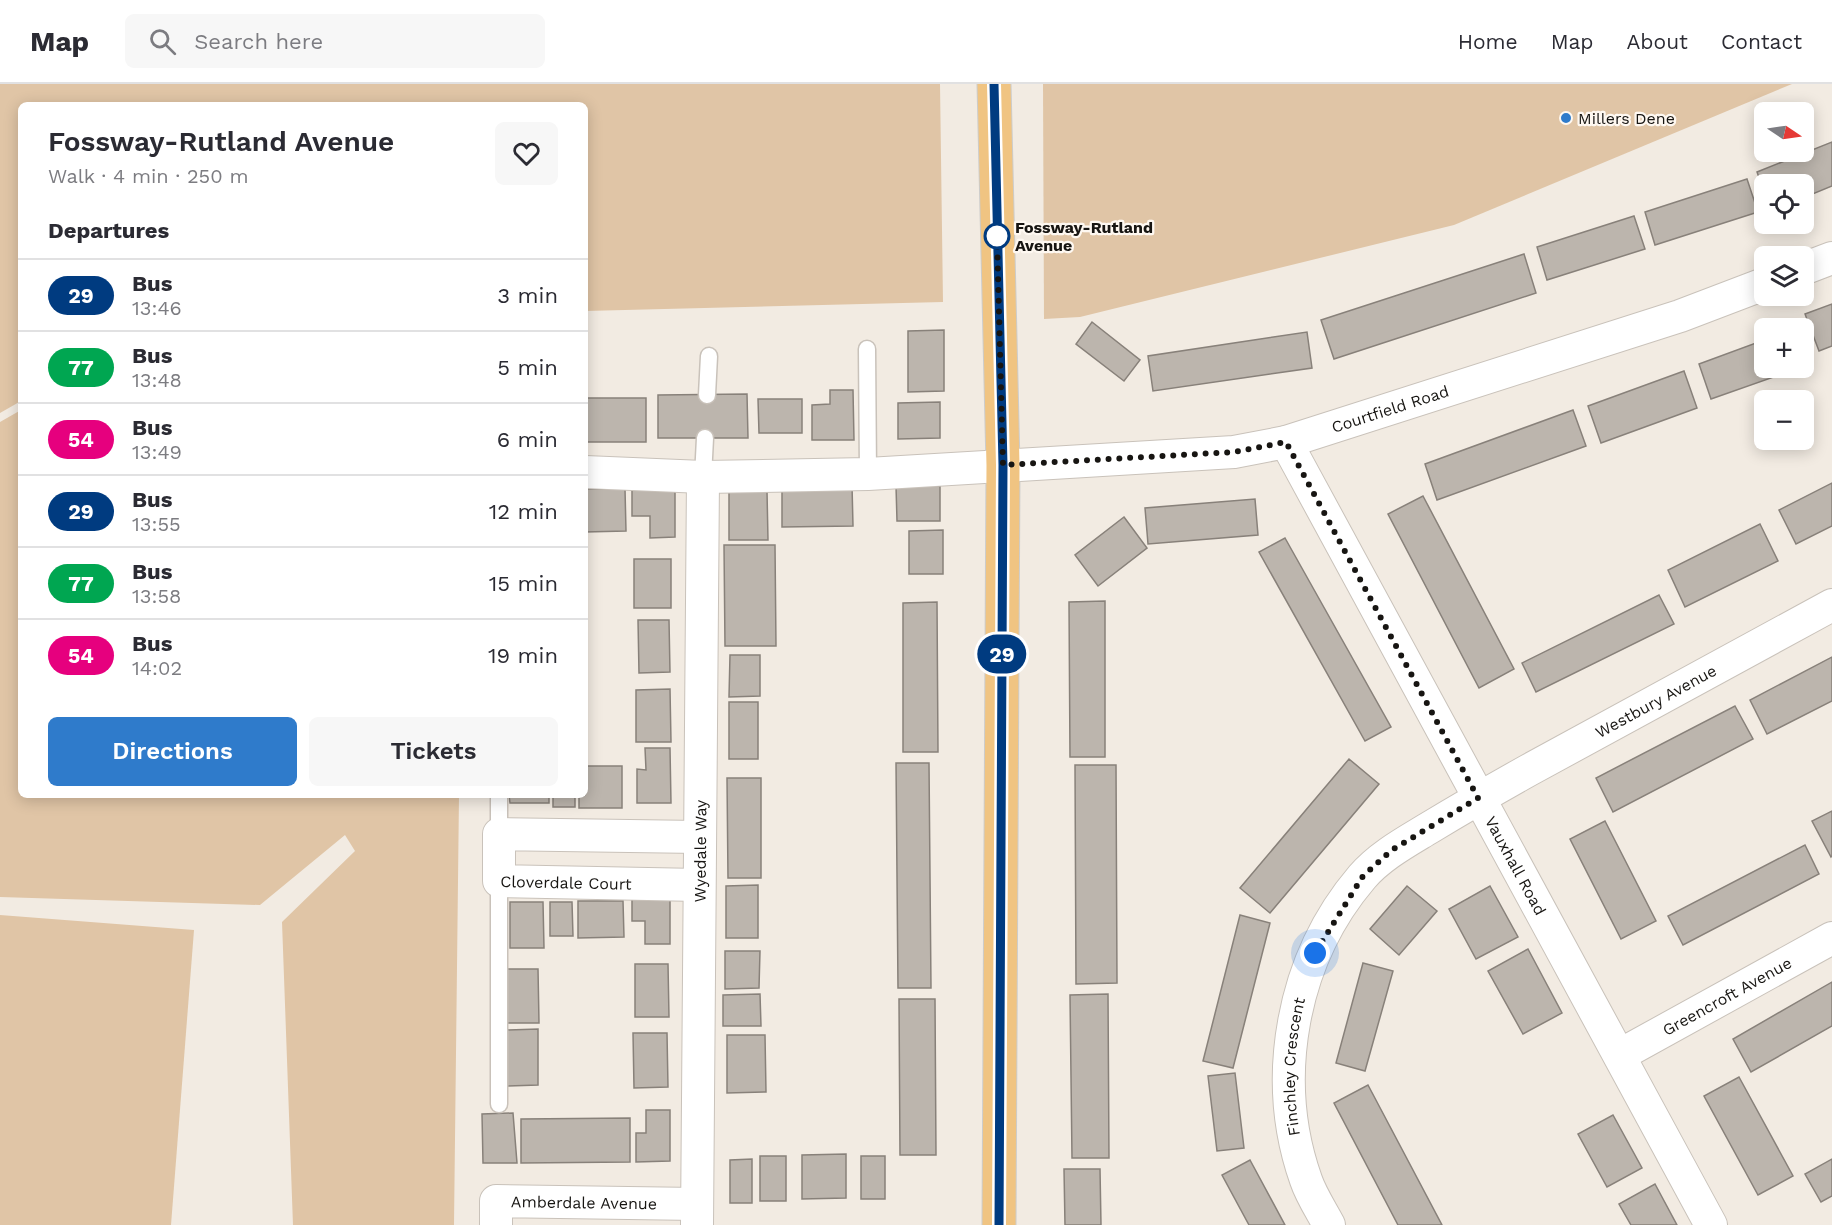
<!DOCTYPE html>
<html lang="en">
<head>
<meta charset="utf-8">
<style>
	body { margin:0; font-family:"Work Sans",sans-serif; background:#f7f7f7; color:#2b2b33; height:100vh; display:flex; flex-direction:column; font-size:22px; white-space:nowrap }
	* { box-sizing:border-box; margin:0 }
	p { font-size:20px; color:#7c7c81 }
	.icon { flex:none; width:33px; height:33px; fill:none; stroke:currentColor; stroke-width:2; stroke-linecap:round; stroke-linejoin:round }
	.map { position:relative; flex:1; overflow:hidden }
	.details { position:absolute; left:18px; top:18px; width:570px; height:696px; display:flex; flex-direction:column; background:#fff; border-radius:9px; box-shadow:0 3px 15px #0003 }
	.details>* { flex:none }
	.badge { padding:0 12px; border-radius:20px; font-size:21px; line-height:39px }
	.needle { width:39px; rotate:103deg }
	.controls { position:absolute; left:1754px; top:18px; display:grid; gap:12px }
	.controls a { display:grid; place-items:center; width:60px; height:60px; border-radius:9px; background:#fff; box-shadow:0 3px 15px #0003; font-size:30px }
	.you { position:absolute; width:30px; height:30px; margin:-15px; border:4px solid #fff; border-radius:50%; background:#1a73e8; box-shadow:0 0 0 9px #1a73e833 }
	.map>.badge { position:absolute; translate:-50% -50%; box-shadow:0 0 0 3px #fff }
	h2 { padding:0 30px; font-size:22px; line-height:54px }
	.round { display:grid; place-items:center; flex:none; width:63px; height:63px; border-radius:9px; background:#f7f7f7 }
	.overview { display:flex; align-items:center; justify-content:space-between; height:102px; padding:0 30px }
	h1 { font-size:28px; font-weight:600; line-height:45px }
	.action { display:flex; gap:12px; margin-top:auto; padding:12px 30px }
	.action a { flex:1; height:69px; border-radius:9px; background:#2f7bcb; color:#fff; font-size:24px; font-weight:600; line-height:69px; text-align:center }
	.action a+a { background:#f7f7f7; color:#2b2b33 }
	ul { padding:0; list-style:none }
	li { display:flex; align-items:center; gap:18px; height:72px; padding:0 30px; border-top:2px solid #e1e1e2 }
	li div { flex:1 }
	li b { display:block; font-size:22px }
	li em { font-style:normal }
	li .badge { min-width:66px; font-weight:700; text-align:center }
	header { display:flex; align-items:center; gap:36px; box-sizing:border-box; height:84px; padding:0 30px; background:#fff; border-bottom:2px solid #e1e1e2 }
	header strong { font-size:28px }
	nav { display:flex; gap:33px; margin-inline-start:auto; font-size:21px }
	.search { width:420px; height:54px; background:#f7f7f7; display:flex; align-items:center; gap:15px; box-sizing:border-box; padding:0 21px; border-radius:9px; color:#7c7c81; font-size:22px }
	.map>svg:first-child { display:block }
</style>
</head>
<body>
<header>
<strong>Map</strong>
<div class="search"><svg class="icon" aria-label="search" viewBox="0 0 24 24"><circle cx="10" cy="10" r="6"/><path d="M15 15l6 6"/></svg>Search here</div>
<nav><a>Home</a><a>Map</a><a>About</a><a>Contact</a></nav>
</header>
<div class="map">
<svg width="1832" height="1141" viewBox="0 0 1832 1141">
	<rect width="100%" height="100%" fill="#f2ebe2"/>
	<g fill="#e0c5a6">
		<polygon points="0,0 940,0 943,218 585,227 585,21 21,21 21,317 0,329"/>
		<polygon points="1043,0 1792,0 1454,141 1080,233 1044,235"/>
		<polygon points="21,326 21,711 459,711 454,1141 293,1141 282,838 355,767 345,751 260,821 0,813 0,338"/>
		<polygon points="0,831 194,846 171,1141 0,1141"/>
	</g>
	<g fill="#bcb5ad" stroke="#88817a" stroke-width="1.5">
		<polygon points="1832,58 1832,102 1803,114 1803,100 1764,100 1764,107 1757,88"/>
		<polygon points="1747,95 1758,128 1655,161 1645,128"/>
		<polygon points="1634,132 1645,165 1547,196 1537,163"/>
		<polygon points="1524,170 1536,209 1334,275 1321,236"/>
		<polygon points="1832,220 1832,262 1819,267 1805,230"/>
		<polygon points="1092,238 1140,276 1124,297 1076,260"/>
		<polygon points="944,246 944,307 908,308 908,247"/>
		<polygon points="1307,248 1312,284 1153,307 1148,272"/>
		<polygon points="1764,256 1764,284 1799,284 1711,315 1699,280"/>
		<polygon points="1684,287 1697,324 1601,359 1588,322"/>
		<polygon points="830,306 853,306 854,356 812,356 812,321 830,320"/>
		<polygon points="747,310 748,354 658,354 658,311"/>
		<rect x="585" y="314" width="61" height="44"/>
		<polygon points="758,315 802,315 802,349 759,349"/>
		<polygon points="940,318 940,354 898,355 898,319"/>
		<polygon points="1573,326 1586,362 1437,416 1425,380"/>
		<polygon points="1832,399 1832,442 1796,460 1779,426"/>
		<polygon points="782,401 852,401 853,442 782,443"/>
		<polygon points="896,402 940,402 940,437 897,437"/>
		<polygon points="632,404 675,404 675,453 650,454 650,432 632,432"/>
		<polygon points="585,405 625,405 626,447 585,448"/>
		<polygon points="729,407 767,407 768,456 729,456"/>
		<polygon points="1423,412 1514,585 1479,604 1388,430"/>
		<polygon points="1255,415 1258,451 1148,460 1145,424"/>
		<polygon points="1124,433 1147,464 1098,502 1075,471"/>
		<polygon points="1760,440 1778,477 1685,523 1668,486"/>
		<polygon points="943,446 943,490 909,490 909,447"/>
		<polygon points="1285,454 1391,643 1365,657 1259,468"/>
		<polygon points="724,461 775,461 776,562 725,562"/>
		<rect x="634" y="475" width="37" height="49"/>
		<polygon points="1659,511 1674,540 1536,608 1522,579"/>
		<polygon points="1105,517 1105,673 1070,673 1069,518"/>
		<polygon points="937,518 938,668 903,668 903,519"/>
		<polygon points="638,536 669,536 670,588 639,589"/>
		<polygon points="730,571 760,571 760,612 729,613"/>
		<polygon points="1832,573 1832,617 1767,650 1750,616"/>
		<polygon points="670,605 671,658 636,658 636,606"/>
		<rect x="729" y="618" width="29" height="57"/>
		<polygon points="1735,622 1753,655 1613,728 1596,694"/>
		<polygon points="645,664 670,664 671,719 637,719 637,685 646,686"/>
		<polygon points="1349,675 1379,700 1270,829 1240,804"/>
		<polygon points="896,679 929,679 931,904 898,904"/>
		<polygon points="1075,681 1116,681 1117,899 1076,900"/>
		<polygon points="585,682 622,682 622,724 579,724 579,711 585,711"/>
		<polygon points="727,694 761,694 761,794 728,794"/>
		<polygon points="509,711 549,711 549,719 510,719"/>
		<rect x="553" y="711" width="22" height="12"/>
		<polygon points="1832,727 1832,772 1831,773 1812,737"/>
		<polygon points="1605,737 1656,837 1621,855 1570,755"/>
		<polygon points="1805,761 1819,790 1683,861 1668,832"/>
		<polygon points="758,801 758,854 726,854 726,802"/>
		<polygon points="1407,802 1437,827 1399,871 1370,845"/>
		<polygon points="1490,802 1518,853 1476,875 1449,825"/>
		<polygon points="670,813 670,860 645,860 645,837 632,837 632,814"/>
		<polygon points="578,817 623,817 624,853 578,854"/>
		<polygon points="510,818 543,818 544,864 510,864"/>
		<polygon points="550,818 572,818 573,852 550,852"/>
		<polygon points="1240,831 1270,839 1233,984 1203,977"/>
		<polygon points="1528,865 1562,929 1523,950 1488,887"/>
		<polygon points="725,867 760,867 759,904 725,905"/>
		<polygon points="1363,879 1393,887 1365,987 1336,979"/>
		<polygon points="635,880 668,880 669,933 635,933"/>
		<polygon points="506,885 538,885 539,939 506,939"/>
		<polygon points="1832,898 1832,942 1751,988 1733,955"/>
		<polygon points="760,910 761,942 723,942 723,911"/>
		<polygon points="1108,910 1109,1074 1072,1074 1070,911"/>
		<polygon points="899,915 935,915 936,1071 900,1071"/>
		<polygon points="538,945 538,1001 507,1002 506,946"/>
		<polygon points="633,949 667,949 668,1003 634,1004"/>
		<polygon points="727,951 765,951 766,1008 727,1009"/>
		<polygon points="1235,989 1244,1064 1217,1067 1208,992"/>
		<polygon points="1739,993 1793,1092 1758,1111 1704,1012"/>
		<polygon points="1368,1001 1442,1141 1398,1141 1334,1019"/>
		<polygon points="646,1026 670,1026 670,1077 636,1078 636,1049 646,1049"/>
		<polygon points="513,1029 517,1079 483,1079 482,1030"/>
		<polygon points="1613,1031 1642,1084 1607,1103 1578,1050"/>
		<polygon points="630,1034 630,1078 521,1079 521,1035"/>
		<polygon points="846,1070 846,1114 802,1115 802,1071"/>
		<rect x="760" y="1072" width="26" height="45"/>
		<rect x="861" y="1072" width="24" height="43"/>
		<polygon points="752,1075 752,1119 730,1119 730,1076"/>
		<polygon points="1832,1075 1832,1112 1821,1118 1805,1090"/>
		<polygon points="1250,1076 1285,1141 1249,1141 1222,1091"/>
		<polygon points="1064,1085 1100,1085 1101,1141 1065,1141"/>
		<polygon points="1655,1100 1677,1141 1631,1141 1619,1120"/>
	</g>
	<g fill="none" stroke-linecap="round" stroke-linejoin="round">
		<g stroke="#c9c2ba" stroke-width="19">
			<g id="lane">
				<polyline points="867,265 868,390"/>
				<polyline points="707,311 709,272"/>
				<polyline points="703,393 705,354"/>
				<polyline points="499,750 499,711"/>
				<polyline points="499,797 499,1020"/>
			</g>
		</g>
		<g stroke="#c9c2ba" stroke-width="34">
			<g id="street">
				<polyline points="1803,185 1832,174"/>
				<path id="s1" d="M1286,358L1711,1141"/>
				<path id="s2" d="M585,388L703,393L868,390L1234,368L1286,358L1680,232L1764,200"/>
				<path id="s3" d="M699,753L499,750V797L699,801"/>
				<path id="s4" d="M1620,971L1832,854"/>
				<path id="s5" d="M496,1141V1117L697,1120"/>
				<path id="s6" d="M697,1141L703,393"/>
				<path id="s7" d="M1329,1141C1321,1126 1311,1111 1306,1096C1270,994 1292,875 1362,793C1380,772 1406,758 1429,744C1462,724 1495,705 1529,686C1630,631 1731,576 1832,521"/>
			</g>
		</g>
		<g stroke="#cccccb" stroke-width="35">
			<polyline id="primary" points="994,0 1003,381 999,1141"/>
		</g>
		<use href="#lane" stroke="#fff" stroke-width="16"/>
		<use href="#street" stroke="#fff" stroke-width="32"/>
		<use href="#primary" stroke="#f0c482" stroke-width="33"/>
	</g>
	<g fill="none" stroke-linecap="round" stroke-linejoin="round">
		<g stroke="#fff" stroke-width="14">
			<polyline id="line" points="994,0 1003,381 999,1141"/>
		</g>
		<use href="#line" stroke="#003b80" stroke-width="9"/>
		<polyline stroke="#171512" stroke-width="6" stroke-dasharray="0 10.8" points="997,152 1003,381 1234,368 1286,358 1478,714 1392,766 1363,792 1315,869"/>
	</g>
	<circle fill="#2f7bcb" stroke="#fef8f1" stroke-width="2" cx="1566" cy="34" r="6"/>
	<circle fill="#fff" stroke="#003b80" stroke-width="3" cx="997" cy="152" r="12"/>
	<g text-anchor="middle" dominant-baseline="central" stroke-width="4.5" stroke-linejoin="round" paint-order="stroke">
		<g font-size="16" fill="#171512" stroke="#fef8f1" text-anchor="start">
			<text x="1578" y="34">Millers Dene</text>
		</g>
		<g font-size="16" font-weight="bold" fill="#171512" stroke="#fef8f1" text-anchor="start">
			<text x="1015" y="143">Fossway-Rutland<tspan x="1015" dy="18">Avenue</tspan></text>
		</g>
		<g font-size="16" fill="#171512" stroke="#fef8f1">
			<text stroke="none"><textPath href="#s2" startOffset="812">Courtfield Road</textPath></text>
			<text stroke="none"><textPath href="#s7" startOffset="716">Westbury Avenue</textPath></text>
			<text stroke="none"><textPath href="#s6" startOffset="374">Wyedale Way</textPath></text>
			<text stroke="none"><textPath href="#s1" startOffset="482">Vauxhall Road</textPath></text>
			<text stroke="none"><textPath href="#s3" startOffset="314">Cloverdale Court</textPath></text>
			<text stroke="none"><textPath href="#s4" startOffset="122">Greencroft Avenue</textPath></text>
			<text stroke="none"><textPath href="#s7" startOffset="166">Finchley Crescent</textPath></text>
			<text stroke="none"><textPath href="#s5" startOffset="112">Amberdale Avenue</textPath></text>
		</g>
	</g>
</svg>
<div class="controls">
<a><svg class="needle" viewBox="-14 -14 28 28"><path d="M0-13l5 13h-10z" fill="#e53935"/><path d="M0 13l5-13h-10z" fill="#7c7c81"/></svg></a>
<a><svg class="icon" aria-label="locate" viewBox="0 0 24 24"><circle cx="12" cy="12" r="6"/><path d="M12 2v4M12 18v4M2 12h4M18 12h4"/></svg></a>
<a><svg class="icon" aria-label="layers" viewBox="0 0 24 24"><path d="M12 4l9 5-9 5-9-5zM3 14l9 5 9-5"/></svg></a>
<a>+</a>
<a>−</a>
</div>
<div class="you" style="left:1315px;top:869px"></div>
<b class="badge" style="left:1002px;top:570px;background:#003b80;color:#fff">29</b>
<section class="details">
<div class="overview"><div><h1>Fossway-Rutland Avenue</h1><p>Walk · 4 min · 250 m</p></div><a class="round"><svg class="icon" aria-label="heart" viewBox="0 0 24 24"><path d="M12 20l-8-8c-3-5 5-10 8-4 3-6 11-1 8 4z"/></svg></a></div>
<h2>Departures</h2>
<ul>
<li><span class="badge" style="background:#003b80;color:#fff">29</span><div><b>Bus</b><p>13:46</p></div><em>3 min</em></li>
<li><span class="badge" style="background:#00a651;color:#fff">77</span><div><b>Bus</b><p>13:48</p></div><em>5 min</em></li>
<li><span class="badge" style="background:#e6007e;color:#fff">54</span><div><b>Bus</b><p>13:49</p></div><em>6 min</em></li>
<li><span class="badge" style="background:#003b80;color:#fff">29</span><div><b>Bus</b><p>13:55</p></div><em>12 min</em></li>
<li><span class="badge" style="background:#00a651;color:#fff">77</span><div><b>Bus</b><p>13:58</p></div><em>15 min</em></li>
<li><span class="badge" style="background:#e6007e;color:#fff">54</span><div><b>Bus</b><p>14:02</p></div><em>19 min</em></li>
</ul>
<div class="action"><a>Directions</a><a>Tickets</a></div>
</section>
</div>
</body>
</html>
